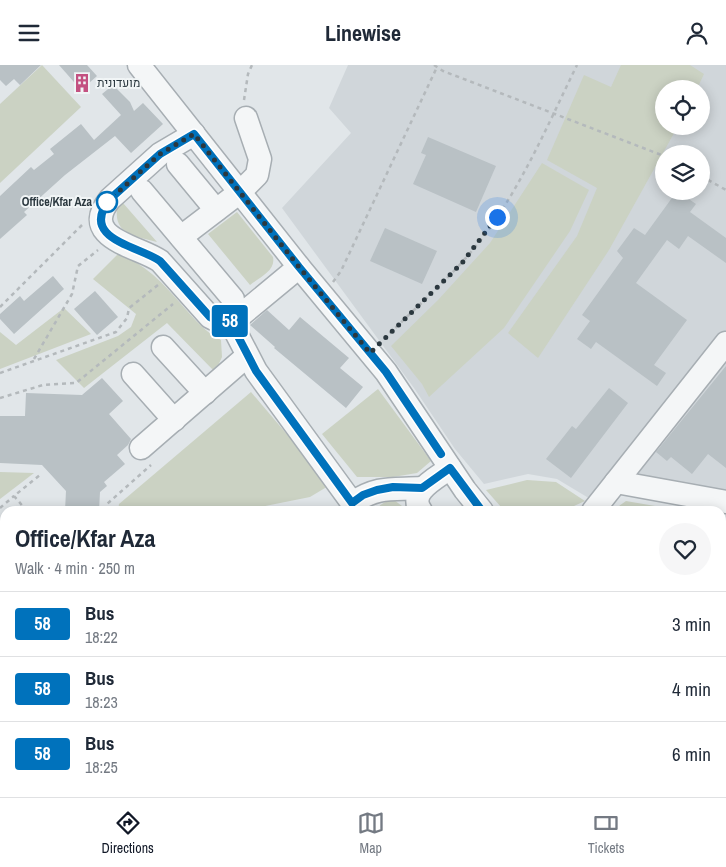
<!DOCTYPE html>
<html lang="en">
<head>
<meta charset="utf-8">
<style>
	body { margin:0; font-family:"Archivo Narrow",Heebo,sans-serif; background:#f6f6f7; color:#1f2937; height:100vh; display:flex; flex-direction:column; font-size:19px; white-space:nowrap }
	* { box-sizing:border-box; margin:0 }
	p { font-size:16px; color:#747a83 }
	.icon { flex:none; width:28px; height:28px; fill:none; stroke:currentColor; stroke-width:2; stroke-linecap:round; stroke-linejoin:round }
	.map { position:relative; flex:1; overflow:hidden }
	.side { position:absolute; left:0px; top:441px; width:726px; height:291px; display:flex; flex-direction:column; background:#fff; border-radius:15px 15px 0 0; box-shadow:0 2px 12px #0003 }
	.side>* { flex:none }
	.badge { padding:0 10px; border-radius:4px; font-size:18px; line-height:32px }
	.controls { position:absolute; left:655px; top:15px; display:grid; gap:10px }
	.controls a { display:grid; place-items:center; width:55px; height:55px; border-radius:50%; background:#fff; box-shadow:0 2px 12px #0003; font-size:25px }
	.you { position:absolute; width:25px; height:25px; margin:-12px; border:4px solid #fff; border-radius:50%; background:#1a73e8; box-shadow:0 0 0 8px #1a73e833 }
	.map>.badge { position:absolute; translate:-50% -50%; box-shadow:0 0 0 2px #fff }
	.round { display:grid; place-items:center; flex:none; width:52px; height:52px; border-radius:26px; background:#f6f6f7 }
	.overview { display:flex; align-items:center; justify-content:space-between; height:85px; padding:0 15px }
	h1 { font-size:24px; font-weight:700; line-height:38px }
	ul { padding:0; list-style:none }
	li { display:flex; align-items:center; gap:15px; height:65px; padding:0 15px; border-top:1px solid #e0e1e3 }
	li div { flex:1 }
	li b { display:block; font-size:19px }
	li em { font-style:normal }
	li .badge { min-width:55px; font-weight:700; text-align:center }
	header { display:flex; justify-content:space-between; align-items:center; height:65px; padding:0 15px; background:#fff; font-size:22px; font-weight:700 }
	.menu { display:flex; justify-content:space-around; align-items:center; height:70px; border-top:1px solid #e0e1e3; background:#fff; font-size:14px; color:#747a83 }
	.menu a { display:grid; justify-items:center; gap:2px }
	.menu .selected { color:#111827 }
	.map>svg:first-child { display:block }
</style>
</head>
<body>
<header><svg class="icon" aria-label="menu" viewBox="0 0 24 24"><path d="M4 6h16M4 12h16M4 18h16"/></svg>Linewise<svg class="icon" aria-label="person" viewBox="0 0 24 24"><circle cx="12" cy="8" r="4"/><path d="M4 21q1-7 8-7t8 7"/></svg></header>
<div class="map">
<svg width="726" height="732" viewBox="0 0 726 732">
	<rect width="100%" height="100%" fill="#e1e6e9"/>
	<path fill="#d0d6da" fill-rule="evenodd" d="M348,0H726V447L606,421L592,435L557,414L528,409L484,419L455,384L414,323L282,143L351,68L329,43ZM664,24H701V61H664ZM664,89H701V126H664Z"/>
	<g fill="#cbd2c3">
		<polygon points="42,0 81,42 0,118 0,39"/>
		<polygon points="621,0 690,0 704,9 697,24 664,24 664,61 678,61 609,185 538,293 508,268 577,171 597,123 547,95 584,10 611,22"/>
		<polygon points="542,98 589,125 570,166 504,263 429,332 422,319 391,281 438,235 490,178"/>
		<path d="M123,138L157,177C136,171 114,170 117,144Z"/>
		<path d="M237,147L273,192C276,206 260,212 250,220L208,169Z"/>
		<path d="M118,189C149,200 168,224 189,248C199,259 207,268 221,275L222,292L215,307L167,258L84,323L56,295L118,271L131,262L136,249L93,214Z"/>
		<polygon points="64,243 91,269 0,304 0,267 16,280"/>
		<polygon points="378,324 431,396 417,408 393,412 357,412 322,369"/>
		<polygon points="251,327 330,420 310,432 240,446 118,446 119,439"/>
		<polygon points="0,407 34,408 0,434"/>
		<polygon points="527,415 556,417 585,436 563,446 507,446 501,442 486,425"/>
		<path d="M394,435L402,441L404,446H377C379,438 387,436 394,435Z"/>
		<polygon points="626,436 684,446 612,446"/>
		<polygon points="0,508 5,514 5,571 0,572"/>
		<polygon points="721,586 726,607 726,671 721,672"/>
		<polygon points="5,640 5,677 0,680 0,641"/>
		<polygon points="132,728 227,728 216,732 117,732"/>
		<polygon points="489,728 541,728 544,732 496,732 488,729"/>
		<polygon points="624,728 663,728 661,732 623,732"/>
	</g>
	<g fill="#b9c1c5">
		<polygon points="0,0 41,0 20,20 14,14 6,21 0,15"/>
		<polygon points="59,0 87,0 97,11 81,25"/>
		<polygon points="113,20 130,37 134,46 143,38 163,59 131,88 115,71 65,110 24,147 27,150 0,174 0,131 31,102 34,105 54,89 50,84 81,59 94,75 121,50 102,29"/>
		<polygon points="428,72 496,101 476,147 413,119 426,90 421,88"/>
		<polygon points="677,126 696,139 690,147 726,173 726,198 688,171 679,184 667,175 636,218 687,255 654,300 666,308 657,321 596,277 591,284 577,274 590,256 582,250 623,193 617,186 634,163 645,170"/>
		<polygon points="385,163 437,186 422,219 370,196"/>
		<polygon points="53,211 64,224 14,269 0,254 0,249 20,231 24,236"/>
		<polygon points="95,226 118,252 97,270 74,244"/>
		<polygon points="267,245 289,265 300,252 349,293 340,303 363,322 346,343 274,283 275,282 250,260"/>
		<polygon points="726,301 726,403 708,389 692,409 671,392 667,396 656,387"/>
		<polygon points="102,313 123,336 109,349 131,374 128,380 117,390 125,399 104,417 107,421 100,427 99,446 65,446 66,426 42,400 0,398 0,351 25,351 26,328 82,330"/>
		<polygon points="609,323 628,338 571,413 546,394 572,361 576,364"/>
	</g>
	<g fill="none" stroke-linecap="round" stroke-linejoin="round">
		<g stroke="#a7aeb3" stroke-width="25">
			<g id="minor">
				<polyline points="139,0 299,202 386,307 465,425 482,446"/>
				<path d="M194,69L160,89L110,134C78,174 139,181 160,196L210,252C219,257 225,258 235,255L299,202"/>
				<polyline points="178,99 216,145"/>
				<polyline points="142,126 233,234"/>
				<polyline points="181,172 240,127 257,110 260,94 246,53"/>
				<polyline points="230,256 256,306 358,446"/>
				<polyline points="163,282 205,328"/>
				<polyline points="133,309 174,355"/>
				<polyline points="141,383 247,291"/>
				<polyline points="616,417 726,437"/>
				<path d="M352,438C379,420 393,425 422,423"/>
				<path d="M421,446C407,427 437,413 450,403"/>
				<polyline points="593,446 726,278"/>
				<polyline points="554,728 557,732"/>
				<polyline points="235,732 249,728"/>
				<polyline points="610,732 610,728"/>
			</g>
		</g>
		<g stroke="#b4b9bc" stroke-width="2.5" stroke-dasharray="4 4" stroke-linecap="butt">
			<polyline points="434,0 443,6 664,91"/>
			<polyline points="244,35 248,9 252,0"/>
			<polyline points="701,111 726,125"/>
			<polyline points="333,217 341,206 437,2"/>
			<polyline points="0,242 82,160"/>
			<path d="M384,274C419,239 459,206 489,164C525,114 550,55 577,0"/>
			<polyline points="34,294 72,229 78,201 98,185"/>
			<polyline points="0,308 116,267 127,253 129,243 158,220"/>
			<polyline points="0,333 43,320 76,318 173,239"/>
			<polyline points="0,443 14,431"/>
			<polyline points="27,446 14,431 40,410"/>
			<polyline points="106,446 107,439 151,400"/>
			<polyline points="0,537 5,535"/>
			<polyline points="0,634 5,633"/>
			<polyline points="295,728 297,732"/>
			<polyline points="89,732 104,728"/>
			<polyline points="475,732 479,728"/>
		</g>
		<use href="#minor" stroke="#f4f6f7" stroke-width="22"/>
	</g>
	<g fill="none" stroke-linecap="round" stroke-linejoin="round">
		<g stroke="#fff" stroke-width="11">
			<path id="line" d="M441,389L386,307L299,202L194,69L160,89L110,134C78,174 139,181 160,196L210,252L217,256H230L256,306L352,438L363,430L377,425L393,422L422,423L450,403L482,446"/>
		</g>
		<use href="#line" stroke="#0072bc" stroke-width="8"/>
		<polyline stroke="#2b383f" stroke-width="5" stroke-dasharray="0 9" points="107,137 160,89 194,69 299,202 370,288 462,198 497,152"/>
	</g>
	<defs>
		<g id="building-bare" transform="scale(1.5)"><path d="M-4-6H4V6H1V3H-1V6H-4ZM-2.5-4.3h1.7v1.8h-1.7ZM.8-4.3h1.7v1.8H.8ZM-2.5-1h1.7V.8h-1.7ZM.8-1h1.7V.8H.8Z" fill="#c35181" stroke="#f1f5f6" stroke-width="2.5" paint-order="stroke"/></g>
	</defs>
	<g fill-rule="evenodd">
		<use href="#building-bare" x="82" y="18"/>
	</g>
	<circle fill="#fff" stroke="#0072bc" stroke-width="2.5" cx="107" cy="137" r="10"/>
	<g text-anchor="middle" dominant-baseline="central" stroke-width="4" stroke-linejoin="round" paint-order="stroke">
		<g font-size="12" fill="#2b383f" stroke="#f1f5f6" text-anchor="start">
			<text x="97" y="18">מועדונית</text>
		</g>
		<g font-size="12" font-weight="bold" fill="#2b383f" stroke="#f1f5f6" text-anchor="end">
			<text x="92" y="137">Office/Kfar Aza</text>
		</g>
	</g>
</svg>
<div class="controls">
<a><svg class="icon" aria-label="locate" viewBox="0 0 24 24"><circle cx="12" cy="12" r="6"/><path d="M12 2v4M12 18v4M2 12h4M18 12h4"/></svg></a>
<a><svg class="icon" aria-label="layers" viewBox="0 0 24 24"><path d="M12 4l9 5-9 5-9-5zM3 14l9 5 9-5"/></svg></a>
</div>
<div class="you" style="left:497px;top:152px"></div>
<b class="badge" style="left:230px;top:256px;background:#0072bc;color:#fff">58</b>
<section class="side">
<div class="overview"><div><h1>Office/Kfar Aza</h1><p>Walk · 4 min · 250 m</p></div><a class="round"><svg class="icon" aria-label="heart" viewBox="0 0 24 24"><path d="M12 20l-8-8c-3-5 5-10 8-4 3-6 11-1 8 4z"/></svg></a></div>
<ul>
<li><span class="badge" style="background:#0072bc;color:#fff">58</span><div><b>Bus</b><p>18:22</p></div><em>3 min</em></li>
<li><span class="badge" style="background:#0072bc;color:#fff">58</span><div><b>Bus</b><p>18:23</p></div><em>4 min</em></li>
<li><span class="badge" style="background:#0072bc;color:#fff">58</span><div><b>Bus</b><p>18:25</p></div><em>6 min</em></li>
</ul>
</section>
</div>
<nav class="menu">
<a class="selected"><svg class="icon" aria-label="directions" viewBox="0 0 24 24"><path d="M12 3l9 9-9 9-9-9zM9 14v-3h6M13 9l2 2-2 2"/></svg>Directions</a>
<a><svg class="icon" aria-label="map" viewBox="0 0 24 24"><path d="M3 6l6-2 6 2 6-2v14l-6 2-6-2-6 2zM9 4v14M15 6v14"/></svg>Map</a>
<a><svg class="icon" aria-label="tickets" viewBox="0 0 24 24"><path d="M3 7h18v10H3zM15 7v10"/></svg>Tickets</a>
</nav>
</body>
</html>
